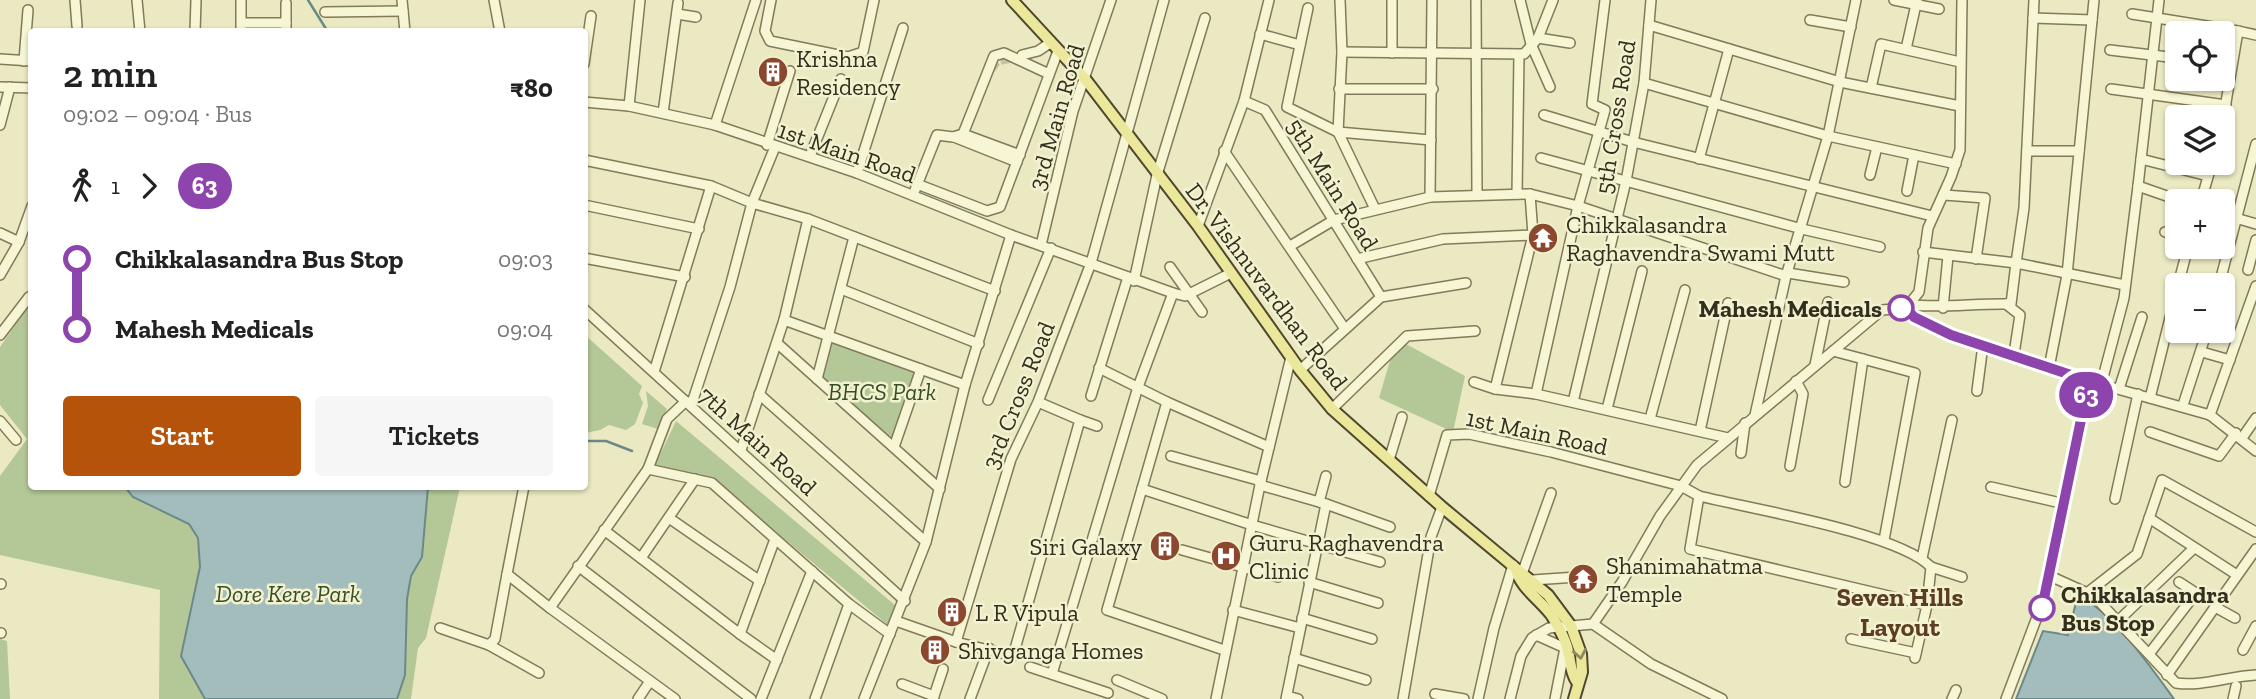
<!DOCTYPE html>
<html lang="en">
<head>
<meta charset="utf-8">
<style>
	body { margin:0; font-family:"Zilla Slab",serif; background:#f6f6f6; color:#222; height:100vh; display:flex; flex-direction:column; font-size:26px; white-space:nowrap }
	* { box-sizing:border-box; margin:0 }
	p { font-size:23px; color:#767676 }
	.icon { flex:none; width:38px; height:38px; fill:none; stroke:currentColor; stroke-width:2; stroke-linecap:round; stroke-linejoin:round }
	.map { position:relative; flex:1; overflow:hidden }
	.details { position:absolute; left:28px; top:28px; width:560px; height:462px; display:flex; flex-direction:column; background:#fff; border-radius:7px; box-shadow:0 2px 5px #0004 }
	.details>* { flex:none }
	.badge { padding:0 14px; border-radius:23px; font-size:24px; line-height:46px }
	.tools { position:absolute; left:2165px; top:21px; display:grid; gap:14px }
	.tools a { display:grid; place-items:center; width:70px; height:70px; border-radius:7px; background:#fff; box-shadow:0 2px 5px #0004; font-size:35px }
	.map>.badge { position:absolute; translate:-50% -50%; box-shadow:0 0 0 4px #fff }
	.legs { display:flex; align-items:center; gap:10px; height:77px; padding:0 35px; font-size:23px }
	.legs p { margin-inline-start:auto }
	.summary { display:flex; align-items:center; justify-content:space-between; height:119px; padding:0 35px }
	h1 { font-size:38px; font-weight:600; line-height:52px }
	.cta { display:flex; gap:14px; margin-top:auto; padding:14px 35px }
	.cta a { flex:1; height:80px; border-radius:7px; background:#b45309; color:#fff; font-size:28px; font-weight:600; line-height:80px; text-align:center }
	.cta a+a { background:#f6f6f6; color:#222 }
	ul { padding:0 35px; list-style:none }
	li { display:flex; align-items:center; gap:24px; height:70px; font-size:26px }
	li i { display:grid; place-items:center; width:10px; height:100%; margin:0 9px; background:currentColor }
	li i::after { content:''; width:18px; height:18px; margin:-9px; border:5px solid; border-radius:50%; background:#fff }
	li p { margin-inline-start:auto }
	li:first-child i { background:linear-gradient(#0000 50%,currentColor 0) }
	li:last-child i { background:linear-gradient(currentColor 50%,#0000 0) }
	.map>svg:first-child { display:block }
</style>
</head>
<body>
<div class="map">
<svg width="2256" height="699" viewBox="0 0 2256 699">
	<rect width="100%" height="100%" fill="#eae9c1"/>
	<g fill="#b4c796">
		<polygon points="31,302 32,486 460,487 426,638 418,648 411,699 159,699 160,590 0,555 0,476 27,439 0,405 0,347"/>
		<polygon points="585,335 642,386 639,394 643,403 635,424 626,430 609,425 600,430 585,433"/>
		<polygon points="831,340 921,374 898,443 821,377"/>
		<polygon points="1406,344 1465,376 1453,432 1379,398 1392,354"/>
		<polygon points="646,391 667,409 658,429 642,424 648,406"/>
		<polygon points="676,421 896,606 888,625 712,479 655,465"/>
		<polygon points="0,639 7,641 10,699 0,699"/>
	</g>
	<g fill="#a3bdbc" stroke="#6b898a" stroke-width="2">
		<polygon points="125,487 428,487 422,557 411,576 407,599 405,675 397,699 205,699 181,656 200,567 198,538 189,524 133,497"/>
		<path d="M2078,594C2117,618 2147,662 2174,699H2016L2043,631L2068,635Z"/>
	</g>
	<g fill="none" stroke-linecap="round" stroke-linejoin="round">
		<g stroke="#6b898a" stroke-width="2.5">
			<polyline points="308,0 328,32"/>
			<polyline points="584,441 606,441 632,451"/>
		</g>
		<polyline stroke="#c5c4a0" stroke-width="9" stroke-dasharray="9 4.5" stroke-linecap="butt" points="991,69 997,61 1017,57"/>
		<g stroke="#827a5a" stroke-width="12">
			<g id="minor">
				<polyline points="75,0 77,26"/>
				<polyline points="137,0 140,32"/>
				<polyline points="241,0 241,32"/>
				<polyline points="402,0 405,32"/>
				<polyline points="494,0 500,32"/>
				<polyline points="771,0 765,31 770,41 848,57 863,52 874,0"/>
				<polyline points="1340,0 1342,52 1338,132 1375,209"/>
				<polyline points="1476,0 1477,195"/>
				<polyline points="1520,0 1531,44 1550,87"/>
				<polyline points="1894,0 1939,9"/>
				<polyline points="2159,0 2138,186 2181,201"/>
				<polyline points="1308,8 1287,107 1338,132 1431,140"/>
				<polyline points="325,12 403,11"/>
				<polyline points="677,14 696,17"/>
				<polyline points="2132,14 2238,31"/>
				<polyline points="2033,18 2092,20"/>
				<polyline points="1810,20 1851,27"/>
				<polyline points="242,23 286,23"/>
				<polyline points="1649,25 1840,82 1960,106"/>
				<polyline points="195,32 196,0"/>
				<polyline points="286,32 286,3"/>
				<polyline points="1260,34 1300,45"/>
				<polyline points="1538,38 1570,43"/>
				<polyline points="1906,49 1917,0"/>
				<polyline points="2110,50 2177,58"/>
				<polyline points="1342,52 1524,54 1538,38 1553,0"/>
				<polyline points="1392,53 1392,0"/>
				<polyline points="1022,55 1038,51 1050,43"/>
				<polyline points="0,59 32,61"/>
				<polyline points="24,61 28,10"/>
				<polyline points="584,64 591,16"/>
				<polyline points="1644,83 1828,136 1956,164"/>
				<polyline points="0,87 32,88"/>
				<polyline points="1871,88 1881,44 1960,62"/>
				<polyline points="1339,89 1433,89"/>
				<polyline points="2111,89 2226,105"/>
				<polyline points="1244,101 1265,110 1381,297"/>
				<polyline points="584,102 629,106 715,125 857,173 1011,235 1173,293 1185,296 1231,273"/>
				<polyline points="629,106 640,0"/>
				<polyline points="663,113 678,3"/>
				<polyline points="1544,115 1633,142 1932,216"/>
				<polyline points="0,125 10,87"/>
				<polyline points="715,125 756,0"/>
				<polyline points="2222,126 2238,31 2256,35"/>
				<polyline points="963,134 994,56 1004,53 1049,74"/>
				<polyline points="954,137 1017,162"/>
				<polyline points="767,145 790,71"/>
				<polyline points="1224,151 1345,329"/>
				<polyline points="2027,151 2079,151"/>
				<polyline points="810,156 841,79"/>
				<polyline points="1541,158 1802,229 1880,247"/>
				<polyline points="1699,159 1729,49"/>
				<polyline points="2141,159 2208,176"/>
				<polyline points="584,160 711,186 752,203 808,219"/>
				<polyline points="857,173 903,28"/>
				<polyline points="1870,175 1877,147"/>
				<polyline points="917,184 987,211 1000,207 1058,51"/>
				<polyline points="915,190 937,135 953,137 963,134 1020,155"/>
				<polyline points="1907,191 1914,155"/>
				<polyline points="1517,194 1519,55"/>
				<polyline points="1530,194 1533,235 1495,389 1536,394 1728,438"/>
				<polyline points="1944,195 1985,198 1976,259"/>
				<polyline points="1430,197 1432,0"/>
				<polyline points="2201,201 2212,163"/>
				<polyline points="584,205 699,229"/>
				<polyline points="2222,214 2256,224"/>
				<polyline points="1198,226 1244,101 1269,0"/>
				<polyline points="2165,232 2177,235"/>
				<polyline points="0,233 19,242 32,206"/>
				<polyline points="1041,245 1073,111 1111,0"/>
				<polyline points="1290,246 1334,220 1430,197 1530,194 1578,206 1786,276 1828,136 1856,0"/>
				<polyline points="1923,252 2016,263 2024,208 2034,0"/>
				<polyline points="584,258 685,277"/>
				<polyline points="1357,259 1443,239 1533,235"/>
				<polyline points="1170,267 1202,312"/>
				<polyline points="2248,270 2256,240"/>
				<polyline points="1788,273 1844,282"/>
				<polyline points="0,275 19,242"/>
				<polyline points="1134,281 1157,175 1205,18"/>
				<polyline points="2178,285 2188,247"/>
				<polyline points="2219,285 2256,144"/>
				<polyline points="841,289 979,344"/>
				<polyline points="2006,304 2020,315 2014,354"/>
				<path d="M1911,305C1945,308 1977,303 2011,304L2016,263L2125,285"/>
				<polyline points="1906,308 1915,317 1951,335 2089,381 2210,415 2256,451"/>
				<polyline points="1943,308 1948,256"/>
				<polyline points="584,309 905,601"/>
				<polyline points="784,320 965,385"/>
				<polyline points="0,335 29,297"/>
				<polyline points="777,343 940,489"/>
				<polyline points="1833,351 1863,359 1845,482"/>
				<polyline points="2202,352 2230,360"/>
				<polyline points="1863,359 1915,373 1884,540"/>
				<polyline points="1815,365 1828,302"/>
				<polyline points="1099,368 1167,402 1269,447"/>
				<polyline points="2049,368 2067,275 2094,0"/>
				<polyline points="1300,370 1381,297 1466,283"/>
				<polyline points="654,372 711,186"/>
				<polyline points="817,379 854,237"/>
				<polyline points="1474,382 1495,389"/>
				<polyline points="2101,385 2124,298 2138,186"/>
				<polyline points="2119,389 2142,317"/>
				<polyline points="1977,391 1983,345"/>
				<polyline points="759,394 926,542"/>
				<polyline points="1536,394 1578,206 1605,110 1592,104 1605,0"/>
				<polyline points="1091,396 1128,277"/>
				<polyline points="2150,398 2177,290"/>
				<polyline points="988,400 1051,248"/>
				<polyline points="1038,402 1080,420 1013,656 956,642 1011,459 1038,402 1091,263 1164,0"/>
				<polyline points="1167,402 1107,610 1224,650"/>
				<polyline points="1573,402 1626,181 1644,83 1651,0"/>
				<polyline points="2183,405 2207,331"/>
				<polyline points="691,406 730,287 752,203 775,147"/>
				<polyline points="1332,409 1407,336 1475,331"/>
				<polyline points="1607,409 1642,271"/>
				<polyline points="1755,415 1786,276"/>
				<polyline points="2210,415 2256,286"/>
				<polyline points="1650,419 1685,290"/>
				<polyline points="1080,420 1097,426"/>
				<polyline points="0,421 16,440"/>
				<polyline points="1700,431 1728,303"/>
				<polyline points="2150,432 2219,456 2236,433"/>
				<polyline points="2242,438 2256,418"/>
				<polyline points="894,447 921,369"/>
				<polyline points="741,450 784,320 808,219 995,291"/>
				<polyline points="1741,453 1745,423"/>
				<polyline points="1171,456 1261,481"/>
				<polyline points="1389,460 1402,417"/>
				<polyline points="1790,466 1803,394 1796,381"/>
				<polyline points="648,469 667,419 686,401"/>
				<polyline points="1260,485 1326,504 1390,527"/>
				<polyline points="524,486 507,574 550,608"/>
				<polyline points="1991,487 2065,504"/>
				<polyline points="1142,489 1252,525 1380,562"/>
				<path d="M1429,496L1447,435L1469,434L1551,452L1681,486L1699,496C1752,509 1898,533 1931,567L1927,605L1915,658"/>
				<polyline points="1699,496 1690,549 1927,605"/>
				<polyline points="2115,499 2138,394"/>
				<polyline points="1319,502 1326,476"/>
				<polyline points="669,518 760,581"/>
				<polyline points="2149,518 2237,575"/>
				<polyline points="604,530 740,634 775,539"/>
				<polyline points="1182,550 1278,577"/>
				<polyline points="641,558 695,479"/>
				<polyline points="1922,558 1952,420"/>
				<polyline points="578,566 751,699"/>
				<polyline points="1931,567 1962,577"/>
				<polyline points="1523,571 1551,493"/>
				<path d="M2050,576L2094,596L2176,683C2201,687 2230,676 2256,675"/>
				<polyline points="1533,580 1577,577"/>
				<polyline points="1309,582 1378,603"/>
				<polyline points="2179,582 2196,593"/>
				<polyline points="0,584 1,584"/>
				<polyline points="2087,593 2137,554 2162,480 2256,532"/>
				<polyline points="2215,607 2235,618"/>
				<polyline points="1233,610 1300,628"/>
				<polyline points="1302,618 1372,639"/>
				<polyline points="2119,620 2193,549"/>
				<polyline points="896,621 956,642"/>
				<polyline points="1593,624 1622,582 1660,516 1697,465 1882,310 1906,308 1919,292 1928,228 1951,177 1960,150 1962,0"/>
				<polyline points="440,628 489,645 495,639 507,574"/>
				<polyline points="0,633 1,633"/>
				<polyline points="740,634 777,660"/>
				<polyline points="1536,635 1565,648 1555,699"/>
				<polyline points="1851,639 1916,653"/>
				<polyline points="489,645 539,673"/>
				<polyline points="2243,650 2256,626"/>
				<polyline points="2149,654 2196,593 2204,594 2217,605"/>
				<polyline points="1294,658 1366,680"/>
				<polyline points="1030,667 1108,693"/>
				<polyline points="1052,674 1138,387 1173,293"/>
				<polyline points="2167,675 2256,549"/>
				<polyline points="1117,680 1162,699"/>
				<polyline points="902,684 934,696"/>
				<polyline points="1435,694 1464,699"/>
				<polyline points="1287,696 1298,699"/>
				<polyline points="638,699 650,681"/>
				<polyline points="675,699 550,608 648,469 712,483 849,604 890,634"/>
				<polyline points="761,699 812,571"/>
				<polyline points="815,699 849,604"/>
				<polyline points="864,699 926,542 965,385 1011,235"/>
				<polyline points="933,699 943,669"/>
				<polyline points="970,699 989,648"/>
				<polyline points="1216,699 1260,485 1291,357"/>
				<polyline points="1286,699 1326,504"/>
				<polyline points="1403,699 1431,537 1442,507"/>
				<polyline points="1478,699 1494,628 1513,565"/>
				<polyline points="1510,699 1521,656 1532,638 1549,628 1593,624 1651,664 1722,699"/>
				<polyline points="1952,699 1956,690"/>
				<polyline points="2006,699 2045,596 2089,381"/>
				<polyline points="2233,699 2236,686"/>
			</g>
		</g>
		<g stroke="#50472e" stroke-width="14">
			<g id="major">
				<polyline points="1012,0 1086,80 1198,226 1300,370 1332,409 1442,507 1548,595 1571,626 1581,654 1582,672 1574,699"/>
				<path d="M1516,569C1519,586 1542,602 1552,616C1558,626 1566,639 1568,651C1571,662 1570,672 1577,682"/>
			</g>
		</g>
		<use href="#minor" stroke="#f6f5d4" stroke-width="9"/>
		<use href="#major" stroke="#ebe89b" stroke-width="10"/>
	</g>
	<defs><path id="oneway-chevron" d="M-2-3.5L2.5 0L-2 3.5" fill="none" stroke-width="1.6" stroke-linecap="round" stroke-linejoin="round" transform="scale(1.75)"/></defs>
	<use stroke="#8f8b5c" href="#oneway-chevron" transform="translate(1580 654) rotate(80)"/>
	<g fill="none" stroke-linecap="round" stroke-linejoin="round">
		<g stroke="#fff" stroke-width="16">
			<polyline id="line-1" points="1901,308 1906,308 1914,317 1951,335 2089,381 2042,608"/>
		</g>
		<use href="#line-1" stroke="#8e44ad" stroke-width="10"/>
	</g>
	<defs>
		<g id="building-disc" transform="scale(1.575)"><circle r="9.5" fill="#8c482f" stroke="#f2f2d0"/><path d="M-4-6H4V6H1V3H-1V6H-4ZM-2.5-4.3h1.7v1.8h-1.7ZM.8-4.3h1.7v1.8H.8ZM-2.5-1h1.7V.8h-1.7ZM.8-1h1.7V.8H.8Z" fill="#fff"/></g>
		<g id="temple-disc" transform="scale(1.575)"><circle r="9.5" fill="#8c482f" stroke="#f2f2d0"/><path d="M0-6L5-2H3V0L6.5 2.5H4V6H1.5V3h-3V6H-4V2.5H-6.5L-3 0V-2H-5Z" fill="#fff"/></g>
		<g id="hospital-disc" transform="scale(1.575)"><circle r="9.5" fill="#8c482f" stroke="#f2f2d0"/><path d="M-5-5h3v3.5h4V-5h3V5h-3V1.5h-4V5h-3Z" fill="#fff"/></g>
	</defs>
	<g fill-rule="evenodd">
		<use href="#building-disc" x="773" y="72"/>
		<use href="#temple-disc" x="1543" y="238"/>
		<use href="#building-disc" x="1165" y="546"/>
		<use href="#hospital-disc" x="1226" y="556"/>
		<use href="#temple-disc" x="1583" y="579"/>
		<use href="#building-disc" x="952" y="612"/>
		<use href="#building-disc" x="935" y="650"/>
	</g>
	<g fill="#fff" stroke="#8e44ad" stroke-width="3.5">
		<circle cx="1901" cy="308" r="12"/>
		<circle cx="2042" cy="608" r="12"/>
	</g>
	<g text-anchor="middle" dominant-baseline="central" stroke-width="5" stroke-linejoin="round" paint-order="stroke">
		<g font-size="24" fill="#332e1d" stroke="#f2f2d0" text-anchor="start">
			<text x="796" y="58">Krishna<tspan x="796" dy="28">Residency</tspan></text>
			<text x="1566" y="224">Chikkalasandra<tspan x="1566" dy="28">Raghavendra Swami Mutt</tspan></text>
			<text x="1249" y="542">Guru Raghavendra<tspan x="1249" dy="28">Clinic</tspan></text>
			<text x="1142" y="546" text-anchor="end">Siri Galaxy</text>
			<text x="1606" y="565">Shanimahatma<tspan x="1606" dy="28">Temple</tspan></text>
			<text x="975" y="612">L R Vipula</text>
			<text x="958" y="650">Shivganga Homes</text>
		</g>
		<g font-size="24" fill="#332e1d" stroke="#f2f2d0">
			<text transform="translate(1056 117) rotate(-74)">3rd Main Road</text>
			<text transform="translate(1615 117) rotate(-81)">5th Cross Road</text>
			<text transform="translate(847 152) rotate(19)">1st Main Road</text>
			<text transform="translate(1333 184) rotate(58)">5th Main Road</text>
			<text transform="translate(1267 286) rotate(53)">Dr. Vishnuvardhan Road</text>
			<text transform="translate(1018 395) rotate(-68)">3rd Cross Road</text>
			<text transform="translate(1537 432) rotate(12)">1st Main Road</text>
			<text transform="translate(758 441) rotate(42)">7th Main Road</text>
		</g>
		<g font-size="24" font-weight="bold" fill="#332e1d" stroke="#f2f2d0" text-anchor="end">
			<text x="1882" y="308">Mahesh Medicals</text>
			<text x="2061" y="594" text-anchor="start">Chikkalasandra<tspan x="2061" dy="28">Bus Stop</tspan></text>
		</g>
		<g font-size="24" font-style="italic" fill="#384e25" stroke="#f2f2d0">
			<text x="882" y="391">BHCS Park</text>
			<text x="288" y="593">Dore Kere Park</text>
		</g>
		<g font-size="26" font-weight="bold" fill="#5c3d20" stroke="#f2f2d0">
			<text x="1900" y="597">Seven Hills<tspan x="1900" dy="30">Layout</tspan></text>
		</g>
	</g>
</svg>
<div class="tools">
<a><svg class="icon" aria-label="locate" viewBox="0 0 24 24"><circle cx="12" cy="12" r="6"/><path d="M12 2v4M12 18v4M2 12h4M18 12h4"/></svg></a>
<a><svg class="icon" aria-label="layers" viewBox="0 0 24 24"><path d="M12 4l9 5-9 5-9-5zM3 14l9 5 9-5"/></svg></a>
<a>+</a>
<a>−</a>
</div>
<b class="badge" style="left:2086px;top:395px;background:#8e44ad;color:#fff">63</b>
<section class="details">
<div class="summary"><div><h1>2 min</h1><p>09:02 – 09:04 · Bus</p></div><b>₹80</b></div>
<div class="legs"><svg class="icon" aria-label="walk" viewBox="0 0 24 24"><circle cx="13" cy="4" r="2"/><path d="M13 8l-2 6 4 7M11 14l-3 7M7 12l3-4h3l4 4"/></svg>1<svg class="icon" aria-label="forward" viewBox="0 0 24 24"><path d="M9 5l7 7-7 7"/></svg><b class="badge" style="background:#8e44ad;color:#fff">63</b></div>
<ul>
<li><i style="color:#8e44ad"></i><b>Chikkalasandra Bus Stop</b><p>09:03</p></li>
<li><i style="color:#8e44ad"></i><b>Mahesh Medicals</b><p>09:04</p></li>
</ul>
<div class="cta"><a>Start</a><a>Tickets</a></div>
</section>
</div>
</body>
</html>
